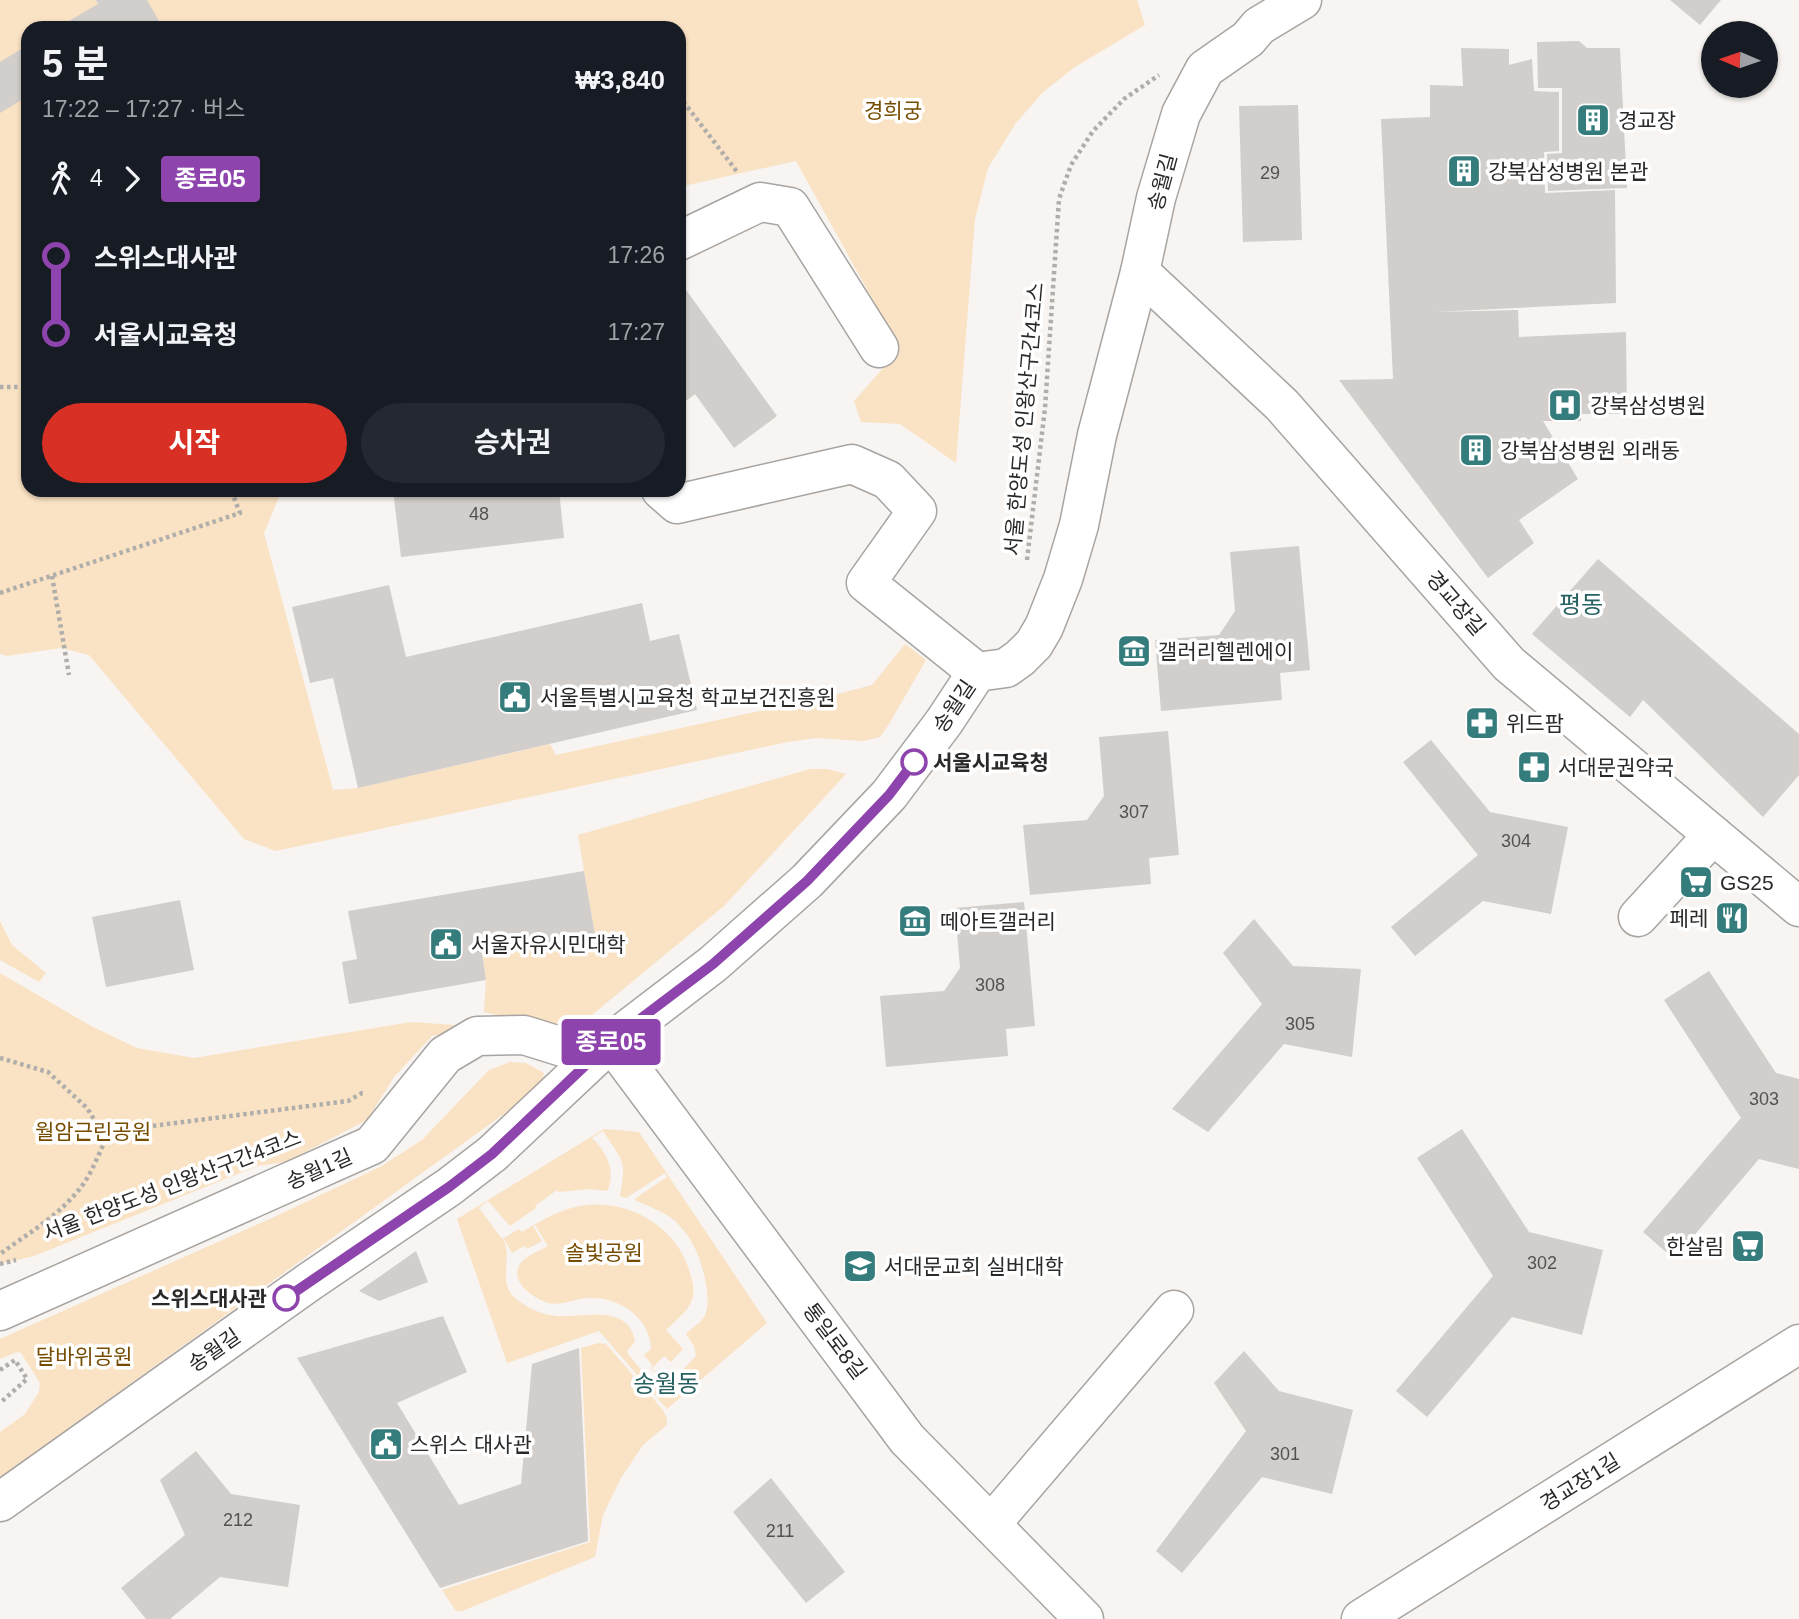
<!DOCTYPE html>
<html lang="ko">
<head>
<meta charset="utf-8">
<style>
	body { margin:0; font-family:Helvetica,"Noto Sans KR",sans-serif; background:#242831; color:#f1f3f6; height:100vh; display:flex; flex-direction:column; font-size:26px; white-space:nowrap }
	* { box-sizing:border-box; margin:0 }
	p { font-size:23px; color:#9ea1a6 }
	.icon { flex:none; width:38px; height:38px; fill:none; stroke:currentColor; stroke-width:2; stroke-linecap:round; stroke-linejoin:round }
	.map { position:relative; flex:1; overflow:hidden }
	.side { position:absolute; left:21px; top:21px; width:665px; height:476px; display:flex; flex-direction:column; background:#171b24; border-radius:21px; box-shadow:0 2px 5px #0004 }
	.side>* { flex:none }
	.badge { padding:0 14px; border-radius:5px; font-size:24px; line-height:46px }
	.needle { width:46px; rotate:272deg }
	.tools { position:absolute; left:1701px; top:21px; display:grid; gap:14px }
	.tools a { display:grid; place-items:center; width:77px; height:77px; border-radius:50%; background:#171b24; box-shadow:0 2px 5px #0004; font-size:35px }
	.map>.badge { position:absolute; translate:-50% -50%; box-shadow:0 0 0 4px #fff }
	.legs { display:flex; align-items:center; gap:10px; height:77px; padding:0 21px; font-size:23px }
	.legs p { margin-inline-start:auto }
	.headline { display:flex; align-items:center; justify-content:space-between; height:119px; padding:0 21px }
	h1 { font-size:38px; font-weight:700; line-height:52px }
	.cta { display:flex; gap:14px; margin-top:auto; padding:14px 21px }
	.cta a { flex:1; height:80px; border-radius:42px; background:#d93025; color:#fff; font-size:28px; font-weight:700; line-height:80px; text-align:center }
	.cta a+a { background:#242831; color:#f1f3f6 }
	ul { padding:0 21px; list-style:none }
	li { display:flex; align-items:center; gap:24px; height:77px; font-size:26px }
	li i { display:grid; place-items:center; width:10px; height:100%; margin:0 9px; background:currentColor }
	li i::after { content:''; width:18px; height:18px; margin:-9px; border:5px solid; border-radius:50%; background:#171b24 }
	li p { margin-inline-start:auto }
	li:first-child i { background:linear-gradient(#0000 50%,currentColor 0) }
	li:last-child i { background:linear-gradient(currentColor 50%,#0000 0) }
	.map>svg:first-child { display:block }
</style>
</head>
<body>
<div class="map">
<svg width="1799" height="1619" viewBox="0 0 1799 1619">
	<rect width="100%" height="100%" fill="#f7f4f1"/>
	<g fill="#fae2c4" fill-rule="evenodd">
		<polygon points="0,0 1137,0 1145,25 1075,67 1043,92 1016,123 988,168 975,219 956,463 900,424 861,422 854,401 900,349 796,161 679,187 679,28 28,28 28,490 282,490 264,533 333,790 358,788 550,744 556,755 842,693 872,685 905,644 926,660 889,724 880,737 863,741 816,738 788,742 276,851 244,839 89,655 61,648 7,656 0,654"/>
		<path d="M810,769H827L846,774L724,906L587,1019C553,1030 518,1020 484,1012L486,980L482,954L595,935L578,835Z"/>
		<polygon points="0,921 12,945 46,973 39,982 0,960"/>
		<polygon points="0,973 91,1026 137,1048 194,1058 411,1022 485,1027 432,1036 394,1077 367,1120 286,1162 257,1166 34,1256 0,1264"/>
		<polygon points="510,1062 526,1063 544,1073 541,1087 0,1478 0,1432 25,1414 39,1392 40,1383 21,1353 17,1352 0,1359 0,1339 274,1217 380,1167 422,1140 489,1070"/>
		<path d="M604,1129L639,1132L767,1323L667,1409L599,1331L507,1363L457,1219ZM603,1131C622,1161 627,1158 620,1196L626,1198L665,1173L667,1177L636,1198L635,1200C647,1206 663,1211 674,1220C680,1226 687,1234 691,1241C701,1257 713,1298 705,1315C702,1323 691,1328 686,1334L694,1346L696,1356L668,1385L652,1368L664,1356L671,1362L683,1349L666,1330C674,1322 687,1312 691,1302C696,1292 692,1279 689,1270C676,1227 631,1201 587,1205C564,1207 542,1220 522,1232L519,1229L502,1239L479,1208L488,1201L510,1226L536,1208L535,1206L557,1190L559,1192L589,1189L607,1191C617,1172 606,1151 592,1138ZM535,1225L548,1246C540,1251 526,1255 520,1264C509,1282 533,1298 548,1303C561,1306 573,1299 586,1298C616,1296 650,1315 651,1349L644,1355L653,1366L651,1368L660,1378L653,1384L628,1354L627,1351L635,1342C629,1303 584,1318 557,1316C541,1315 525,1307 513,1296C498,1280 513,1256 503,1239H504L512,1253L524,1246L527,1249L542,1241L533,1226Z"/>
		<polygon points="599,1343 606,1344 663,1410 667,1419 667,1425 643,1445 621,1478 603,1515 595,1557 462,1611 456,1611 442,1590 590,1542 581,1348"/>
	</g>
	<g fill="#d1cecb">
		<polygon points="96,0 147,0 163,28 57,28 98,4"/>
		<polygon points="1670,0 1721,0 1700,25"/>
		<polygon points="1579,41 1587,48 1620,48 1627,188 1548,191 1547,154 1562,153 1562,88 1538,88 1537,42"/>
		<polygon points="28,45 28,96 0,113 0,62"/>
		<polygon points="1461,48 1509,49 1509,65 1532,59 1534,91 1559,92 1559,151 1544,152 1545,193 1615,190 1616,303 1434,312 1518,310 1519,337 1626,332 1627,414 1581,414 1581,421 1543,421 1578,479 1519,520 1534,543 1488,578 1339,380 1393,379 1381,119 1430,117 1430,85 1463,86"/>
		<polygon points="1298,105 1302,240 1243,242 1239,106"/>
		<polygon points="681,283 777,416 734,448 695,394 679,406 679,285"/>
		<polygon points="393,490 559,490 564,538 401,557"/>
		<polygon points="1299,546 1310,670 1280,673 1282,700 1161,711 1155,640 1219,635 1235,611 1230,552"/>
		<polygon points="1598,559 1799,734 1799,775 1763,817 1643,700 1630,717 1532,634"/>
		<polygon points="389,585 406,657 642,603 650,641 679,634 697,710 358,788 333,678 310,683 292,607"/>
		<polygon points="1168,731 1179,855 1149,858 1151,884 1030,895 1023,825 1087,820 1104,796 1099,737"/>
		<polygon points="1431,740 1490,812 1568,827 1551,914 1483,901 1415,956 1391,927 1478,855 1403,762"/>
		<polygon points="584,871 595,935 482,954 486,980 349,1004 342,962 357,959 348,911"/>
		<polygon points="180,900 194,970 106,987 92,917"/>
		<polygon points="1024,902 1035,1026 1006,1029 1008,1056 886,1067 880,996 944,991 960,968 955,908"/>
		<polygon points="1254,919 1293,966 1361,969 1352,1057 1284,1044 1208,1132 1172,1109 1262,1004 1223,953"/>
		<polygon points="1709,971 1776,1073 1799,1079 1799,1169 1759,1159 1674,1259 1643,1232 1741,1118 1664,1000"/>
		<polygon points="1462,1129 1529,1232 1603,1250 1582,1335 1512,1317 1427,1417 1396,1391 1493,1276 1417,1158"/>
		<polygon points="416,1251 428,1282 379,1301 359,1291"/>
		<polygon points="443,1316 467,1372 397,1403 459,1505 521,1484 532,1364 579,1348 588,1541 440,1588 297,1358"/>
		<polygon points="1244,1351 1279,1391 1353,1410 1332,1494 1262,1477 1182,1573 1156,1551 1246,1431 1214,1383"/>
		<polygon points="196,1451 231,1494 300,1505 288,1587 220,1577 170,1619 146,1619 121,1588 185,1535 160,1480"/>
		<polygon points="771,1478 845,1572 806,1603 733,1512"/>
	</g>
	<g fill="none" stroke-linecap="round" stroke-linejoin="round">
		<g stroke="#a7a4a1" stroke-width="41">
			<g id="minor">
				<polyline points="679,241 760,202 790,207 879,348"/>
				<polyline points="1140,272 1282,405 1509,664 1799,907"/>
				<polyline points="661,490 677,504 852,464 888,480 917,511 866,583 977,672"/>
				<polyline points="1638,917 1713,835"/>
				<polyline points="0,1311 372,1145 445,1055 477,1036 524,1035 572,1050 591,1047 611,1042 907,1439 1084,1619"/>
				<polyline points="0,1502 309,1282 449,1187 492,1154 611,1042 713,964 807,881 889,795 944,722 977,672 1006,668 1020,658 1034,644 1044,627 1063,579 1079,525 1097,435 1140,272 1156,198 1181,114 1205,69 1248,39 1259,26 1302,0"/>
				<polyline points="991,1524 1174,1310"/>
				<polyline points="1361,1619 1799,1344"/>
			</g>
		</g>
		<g stroke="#b0aeab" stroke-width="4.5" stroke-dasharray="3.5 3.5" stroke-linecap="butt">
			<polyline points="679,96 738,173"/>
			<polyline points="0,387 28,387"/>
			<polyline points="1027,560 1045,408 1059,199 1071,165 1093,131 1124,99 1159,75"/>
			<polyline points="52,576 69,675"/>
			<polyline points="0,593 240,513 231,490"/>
			<path d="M0,1058L48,1072L87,1108L106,1139C99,1153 93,1170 84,1183C63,1213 29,1233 0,1254"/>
			<polyline points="106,1139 136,1128 348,1101 362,1093 365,1093"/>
			<polyline points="0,1264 16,1260"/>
			<polyline points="0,1370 15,1360 27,1379 0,1403"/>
		</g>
		<use href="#minor" stroke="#fff" stroke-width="38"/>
	</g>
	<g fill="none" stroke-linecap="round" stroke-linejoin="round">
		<g stroke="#fff" stroke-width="16">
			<polyline id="line-1" points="286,1298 449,1187 492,1154 611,1041 713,964 807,881 889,795 914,762"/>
		</g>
		<use href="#line-1" stroke="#8e44ad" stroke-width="10"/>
	</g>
	<defs>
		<g id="building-square" transform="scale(1.75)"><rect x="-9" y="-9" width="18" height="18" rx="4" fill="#347d7c" stroke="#fff"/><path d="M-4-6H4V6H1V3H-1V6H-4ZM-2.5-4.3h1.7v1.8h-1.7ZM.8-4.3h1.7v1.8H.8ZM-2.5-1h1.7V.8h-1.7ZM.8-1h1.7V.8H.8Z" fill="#fff"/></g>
		<g id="hospital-square" transform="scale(1.75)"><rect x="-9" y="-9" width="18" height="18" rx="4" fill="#347d7c" stroke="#fff"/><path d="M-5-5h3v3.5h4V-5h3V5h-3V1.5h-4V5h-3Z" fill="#fff"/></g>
		<g id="museum-square" transform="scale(1.75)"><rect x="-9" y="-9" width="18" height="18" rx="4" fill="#347d7c" stroke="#fff"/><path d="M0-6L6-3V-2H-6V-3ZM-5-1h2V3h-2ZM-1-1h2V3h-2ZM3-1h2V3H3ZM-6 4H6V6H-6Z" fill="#fff"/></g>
		<g id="civic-square" transform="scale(1.75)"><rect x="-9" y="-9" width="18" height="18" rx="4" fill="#347d7c" stroke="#fff"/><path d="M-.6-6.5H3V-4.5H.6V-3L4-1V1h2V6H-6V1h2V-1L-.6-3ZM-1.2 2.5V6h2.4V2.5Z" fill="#fff"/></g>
		<g id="pharmacy-square" transform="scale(1.75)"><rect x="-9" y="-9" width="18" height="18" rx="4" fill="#347d7c" stroke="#fff"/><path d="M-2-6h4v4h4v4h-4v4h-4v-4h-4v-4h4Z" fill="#fff"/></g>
		<g id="supermarket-square" transform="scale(1.75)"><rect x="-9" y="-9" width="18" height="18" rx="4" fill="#347d7c" stroke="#fff"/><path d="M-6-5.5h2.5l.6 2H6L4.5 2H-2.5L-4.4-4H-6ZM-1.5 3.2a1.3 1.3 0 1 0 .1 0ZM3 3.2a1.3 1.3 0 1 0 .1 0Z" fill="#fff"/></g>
		<g id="restaurant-square" transform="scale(1.75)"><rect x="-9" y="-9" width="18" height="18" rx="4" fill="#347d7c" stroke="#fff"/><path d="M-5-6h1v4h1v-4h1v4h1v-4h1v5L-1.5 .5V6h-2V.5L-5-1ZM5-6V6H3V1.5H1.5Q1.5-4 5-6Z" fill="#fff"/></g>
		<g id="university-square" transform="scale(1.75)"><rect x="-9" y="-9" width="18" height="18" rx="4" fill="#347d7c" stroke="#fff"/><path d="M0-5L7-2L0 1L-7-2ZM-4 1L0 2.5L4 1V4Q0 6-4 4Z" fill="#fff"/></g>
	</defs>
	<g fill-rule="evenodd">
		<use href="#building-square" x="1593" y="120"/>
		<use href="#building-square" x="1464" y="171"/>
		<use href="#hospital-square" x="1565" y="405"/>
		<use href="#building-square" x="1476" y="450"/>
		<use href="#museum-square" x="1134" y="651"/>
		<use href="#civic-square" x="515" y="697"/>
		<use href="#pharmacy-square" x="1482" y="723"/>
		<use href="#pharmacy-square" x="1534" y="767"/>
		<use href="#supermarket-square" x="1696" y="882"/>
		<use href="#restaurant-square" x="1732" y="918"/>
		<use href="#museum-square" x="915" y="921"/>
		<use href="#civic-square" x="446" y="944"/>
		<use href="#supermarket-square" x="1748" y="1246"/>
		<use href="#university-square" x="860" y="1266"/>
		<use href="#civic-square" x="386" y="1444"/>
	</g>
	<g fill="#fff" stroke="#8e44ad" stroke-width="3.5">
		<circle cx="914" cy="762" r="12"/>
		<circle cx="286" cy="1298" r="12"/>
	</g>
	<g text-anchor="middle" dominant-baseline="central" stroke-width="7" stroke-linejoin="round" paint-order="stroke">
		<g font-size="18" fill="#545251">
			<text x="1270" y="173">29</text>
			<text x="479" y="514">48</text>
			<text x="1134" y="812">307</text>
			<text x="1516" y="841">304</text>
			<text x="990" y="985">308</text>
			<text x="1300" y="1024">305</text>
			<text x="1764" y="1099">303</text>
			<text x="1542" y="1263">302</text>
			<text x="1285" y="1454">301</text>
			<text x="238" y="1520">212</text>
			<text x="780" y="1531">211</text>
		</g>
		<g font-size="21" fill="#764c00" stroke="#fff">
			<text x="893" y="110">경희궁</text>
			<text x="93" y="1131">월암근린공원</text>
			<text x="604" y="1252">솔빛공원</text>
			<text x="84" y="1356">달바위공원</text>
		</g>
		<g font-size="21" fill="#2a2928" stroke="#fff" text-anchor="start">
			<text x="1618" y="120">경교장</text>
			<text x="1488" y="171">강북삼성병원 본관</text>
			<text x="1590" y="405">강북삼성병원</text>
			<text x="1500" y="450">강북삼성병원 외래동</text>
			<text x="1158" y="651">갤러리헬렌에이</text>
			<text x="540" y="697">서울특별시교육청 학교보건진흥원</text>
			<text x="1506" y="723">위드팜</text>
			<text x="1558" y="767">서대문권약국</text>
			<text x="1720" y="882">GS25</text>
			<text x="1708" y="918" text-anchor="end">페레</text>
			<text x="940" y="921">떼아트갤러리</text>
			<text x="471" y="944">서울자유시민대학</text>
			<text x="1724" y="1246" text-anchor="end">한살림</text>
			<text x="884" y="1266">서대문교회 실버대학</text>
			<text x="410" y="1444">스위스 대사관</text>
		</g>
		<g font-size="21" fill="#2a2928" stroke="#fff">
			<text transform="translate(1162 182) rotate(-75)">송월길</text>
			<text transform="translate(1024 419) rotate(-85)">서울 한양도성 인왕산구간4코스</text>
			<text transform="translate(1456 603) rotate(49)">경교장길</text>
			<text transform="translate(954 706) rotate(-56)">송월길</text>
			<text transform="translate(319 1169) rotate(-24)">송월1길</text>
			<text transform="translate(172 1185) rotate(-21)">서울 한양도성 인왕산구간4코스</text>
			<text transform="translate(835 1341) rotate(53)">통일로8길</text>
			<text transform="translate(214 1350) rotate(-35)">송월길</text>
			<text transform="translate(1580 1482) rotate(-32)">경교장1길</text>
		</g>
		<g font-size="21" font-weight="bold" fill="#2a2928" stroke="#fff" text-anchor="start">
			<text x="933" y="762">서울시교육청</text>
			<text x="267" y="1298" text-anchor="end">스위스대사관</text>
		</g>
		<g font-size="24" fill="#276160" stroke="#fff">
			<text x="1581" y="604">평동</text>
			<text x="666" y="1383">송월동</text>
		</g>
	</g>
</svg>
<div class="tools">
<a><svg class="needle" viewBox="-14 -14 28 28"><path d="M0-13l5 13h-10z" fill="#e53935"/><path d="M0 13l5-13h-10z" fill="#9ea1a6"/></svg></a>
</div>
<b class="badge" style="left:611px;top:1042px;background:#8e44ad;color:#fff">종로05</b>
<section class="side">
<div class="headline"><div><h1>5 분</h1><p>17:22 – 17:27 · 버스</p></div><b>₩3,840</b></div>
<div class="legs"><svg class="icon" aria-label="walk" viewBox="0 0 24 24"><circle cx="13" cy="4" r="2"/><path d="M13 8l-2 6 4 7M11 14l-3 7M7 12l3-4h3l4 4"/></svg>4<svg class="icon" aria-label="forward" viewBox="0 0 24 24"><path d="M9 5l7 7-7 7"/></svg><b class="badge" style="background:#8e44ad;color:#fff">종로05</b></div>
<ul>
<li><i style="color:#8e44ad"></i><b>스위스대사관</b><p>17:26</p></li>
<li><i style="color:#8e44ad"></i><b>서울시교육청</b><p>17:27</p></li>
</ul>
<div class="cta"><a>시작</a><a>승차권</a></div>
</section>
</div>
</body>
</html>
